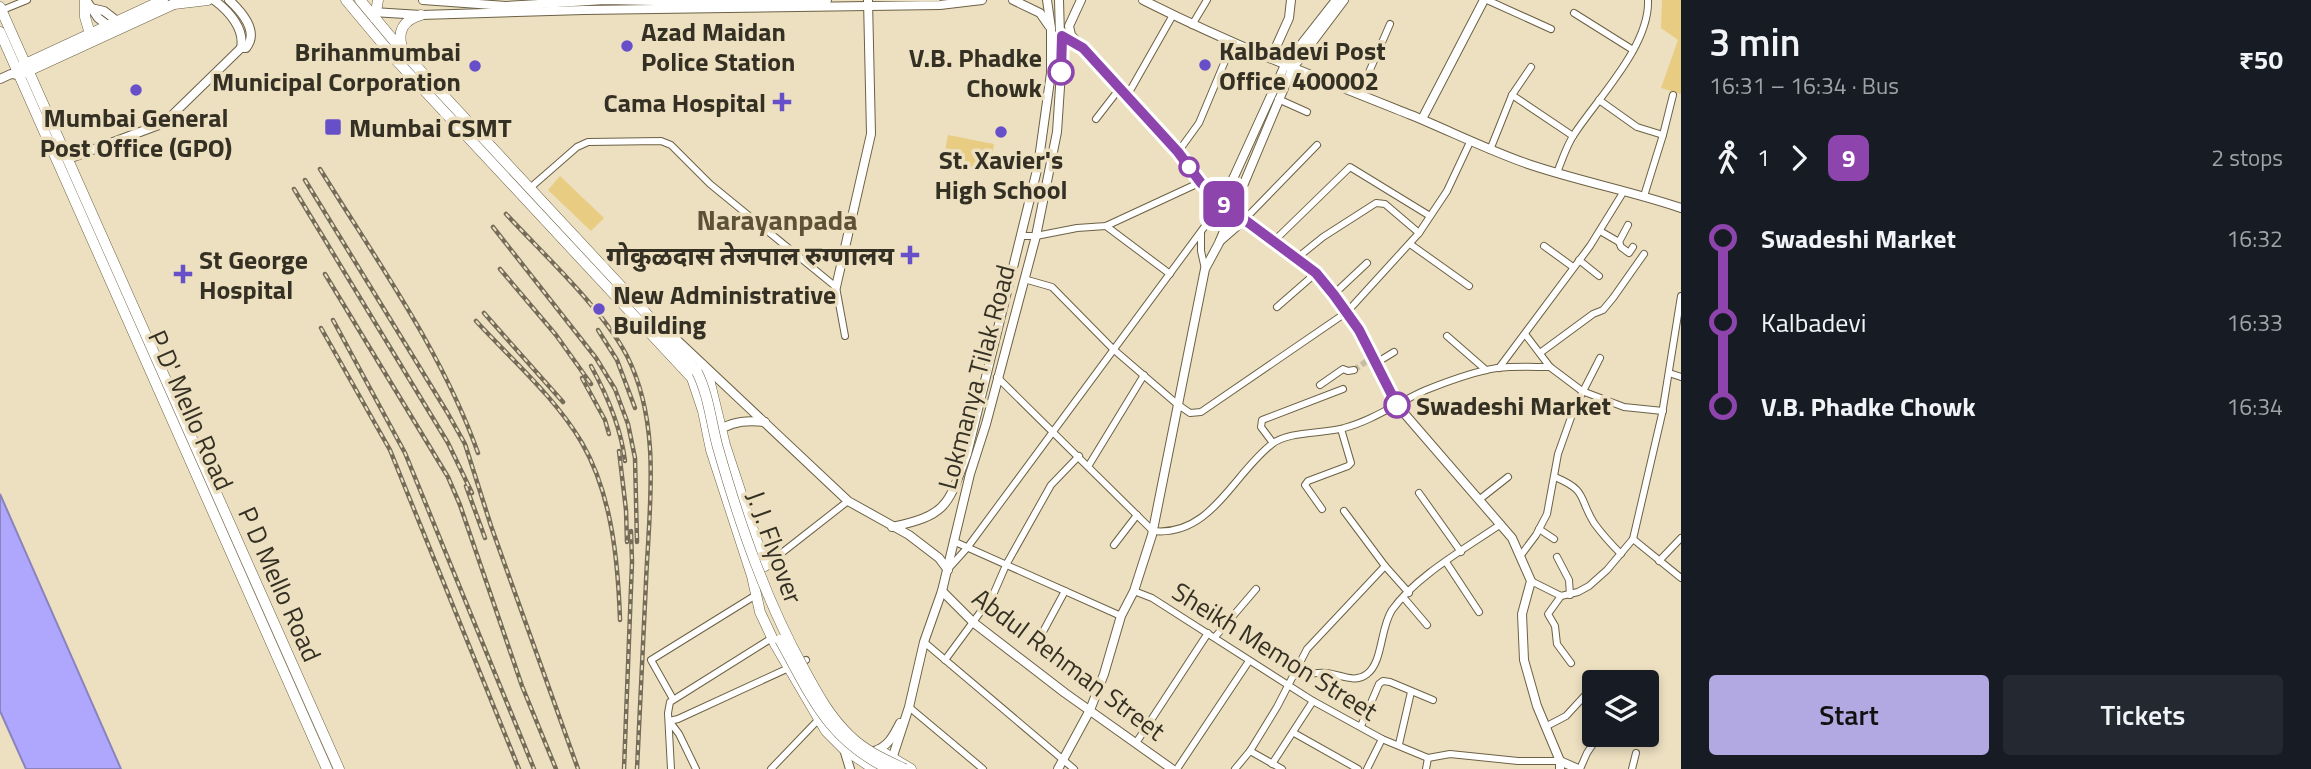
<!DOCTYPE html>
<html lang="en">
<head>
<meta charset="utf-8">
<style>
	body { margin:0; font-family:"Titillium Web","Noto Sans Devanagari",sans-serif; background:#242831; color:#f1f3f6; height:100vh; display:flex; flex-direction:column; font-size:26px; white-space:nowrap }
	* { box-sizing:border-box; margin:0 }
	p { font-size:23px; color:#9ea1a6 }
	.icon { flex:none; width:38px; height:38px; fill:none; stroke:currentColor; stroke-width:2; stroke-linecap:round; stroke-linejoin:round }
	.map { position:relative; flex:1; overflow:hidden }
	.panel { display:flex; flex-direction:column; background:#171b24; width:630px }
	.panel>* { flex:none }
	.badge { padding:0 14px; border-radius:10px; font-size:24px; line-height:46px }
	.tools { position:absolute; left:1582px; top:670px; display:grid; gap:14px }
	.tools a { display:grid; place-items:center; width:77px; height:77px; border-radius:7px; background:#171b24; box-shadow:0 4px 10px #0003; font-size:35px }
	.map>.badge { position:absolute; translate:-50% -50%; box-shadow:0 0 0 4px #fff }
	.legs { display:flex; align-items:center; gap:10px; height:77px; padding:0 28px; font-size:23px }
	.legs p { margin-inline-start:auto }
	.overview { display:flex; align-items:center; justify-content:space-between; height:119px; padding:0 28px }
	h1 { font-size:38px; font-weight:600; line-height:52px }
	.cta { display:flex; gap:14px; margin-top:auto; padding:14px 28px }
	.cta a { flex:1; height:80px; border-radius:7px; background:#b2a9e2; color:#111; font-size:28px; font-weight:600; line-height:80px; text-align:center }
	.cta a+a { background:#242831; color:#f1f3f6 }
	ul { padding:0 28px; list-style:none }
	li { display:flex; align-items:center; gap:24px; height:84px; font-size:26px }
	li i { display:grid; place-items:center; width:10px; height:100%; margin:0 9px; background:currentColor }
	li i::after { content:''; width:18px; height:18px; margin:-9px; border:5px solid; border-radius:50%; background:#171b24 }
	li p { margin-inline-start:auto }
	li:first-child i { background:linear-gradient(#0000 50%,currentColor 0) }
	li:last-child i { background:linear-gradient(currentColor 50%,#0000 0) }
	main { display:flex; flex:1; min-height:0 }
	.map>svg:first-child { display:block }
</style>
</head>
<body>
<main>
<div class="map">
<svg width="1681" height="769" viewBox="0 0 1681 769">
	<rect width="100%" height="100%" fill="#ede0c1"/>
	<g fill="#e8cc81">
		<polygon points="1662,0 1681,0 1681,94 1661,88 1678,40 1661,28"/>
		<polygon points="948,135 994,144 989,171 943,162"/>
		<polygon points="560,176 604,218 591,231 548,190"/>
	</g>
	<polygon fill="#afa7fe" stroke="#8a83bd" stroke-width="2" points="0,494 121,769 26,769 0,711"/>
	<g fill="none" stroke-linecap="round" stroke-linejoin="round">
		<polyline stroke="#c8bda2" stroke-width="6" stroke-dasharray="6 3" stroke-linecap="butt" points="1354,370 1367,361"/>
		<g stroke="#6c6145" stroke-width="8">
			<g id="street">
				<polyline points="1487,0 1551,29"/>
				<polyline points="0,11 27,0"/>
				<polyline points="1574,13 1633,50"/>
				<polyline points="1192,25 1207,0"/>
				<polyline points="1359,95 1390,24"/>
				<polyline points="1512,95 1573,136"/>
				<polyline points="1127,96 1173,15"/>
				<polyline points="1278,99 1307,112"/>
				<polyline points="1599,100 1637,127 1663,135 1644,196"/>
				<polyline points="1096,119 1120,88"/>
				<polyline points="1663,135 1673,95"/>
				<polyline points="1490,150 1512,95 1531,67"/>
				<polyline points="1178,152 1199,123 1233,42"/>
				<path d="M1557,173C1562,160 1567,144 1575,133C1599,97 1650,45 1648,0"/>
				<polyline points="530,188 577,147 588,142 661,141 671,145 710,184 836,287 845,336"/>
				<polyline points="1244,220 1317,145"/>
				<polyline points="1106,226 1170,274"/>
				<polyline points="1600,231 1619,242 1621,247 1629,253 1633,247"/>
				<polyline points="1201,233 1201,251 1205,269"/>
				<polyline points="1021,236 1036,236 1077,228 1106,226 1201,182"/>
				<polyline points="1273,242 1350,167 1430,216"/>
				<polyline points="1619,242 1628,225"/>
				<polyline points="1410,244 1469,286"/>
				<polyline points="1544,246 1573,267"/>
				<polyline points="1297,258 1323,237 1376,203 1385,204 1419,233"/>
				<polyline points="1579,260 1599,276"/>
				<polyline points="1024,279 1052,287 1113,349 1177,404 1190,413 1201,412 1347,312 1419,233 1447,191 1470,142"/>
				<polyline points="1334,294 1367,263"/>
				<polyline points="1277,307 1316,273"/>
				<polyline points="1525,334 1550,367 1582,391 1624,407 1663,411"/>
				<polyline points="1447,336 1486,370"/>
				<polyline points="1540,353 1593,314 1603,310 1613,298 1644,254"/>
				<polyline points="1376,363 1394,352"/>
				<polyline points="1499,368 1590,246 1624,191"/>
				<polyline points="1669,373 1681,377"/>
				<path d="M997,377L1153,531C1211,537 1233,474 1272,444C1288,431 1324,434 1344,428C1374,420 1398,402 1426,390C1446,382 1476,371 1497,368C1515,366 1533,367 1550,367"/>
				<polyline points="1320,385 1343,369 1348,371 1354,370"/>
				<polyline points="1273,443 1261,427 1262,420 1343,389"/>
				<polyline points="1089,465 1144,375"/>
				<path d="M1555,477C1588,491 1578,497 1594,523C1602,534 1611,544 1621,554"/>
				<polyline points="1419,493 1461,552"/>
				<polyline points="1480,499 1508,477"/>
				<polyline points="1322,509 1305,485 1308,481 1348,466 1351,463 1341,429"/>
				<polyline points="1344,511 1385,566 1409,593"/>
				<polyline points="1539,529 1554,539"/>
				<polyline points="1633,539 1681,578"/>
				<polyline points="953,541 1121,616"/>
				<polyline points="1114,545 1137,515"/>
				<polyline points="1521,555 1536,535 1547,514 1558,454 1574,409 1600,358"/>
				<polyline points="1557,557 1569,580 1570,595"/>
				<polyline points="1659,561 1681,538"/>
				<polyline points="1446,562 1479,612"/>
				<polyline points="765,566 848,501"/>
				<polyline points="949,568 967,548 1222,203"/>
				<polyline points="1531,581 1561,596 1578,592 1589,586 1607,570 1633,539 1662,414 1681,296"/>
				<polyline points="1134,591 1152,598 1313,701 1382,739 1428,758 1450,754 1518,761 1560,761"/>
				<polyline points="1561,596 1548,614 1555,626 1557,644 1571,663"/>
				<polyline points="1404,598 1427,625"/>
				<polyline points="1215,637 1256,589"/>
				<polyline points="1038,641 1065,591"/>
				<polyline points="924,642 1074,769"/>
				<polyline points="945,660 993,595 1006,565 1051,485 1079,456"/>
				<path d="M1294,676C1304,675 1316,672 1326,673C1340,674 1354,684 1367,674C1383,662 1380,628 1392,610C1416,576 1466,548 1501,524"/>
				<polyline points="1628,682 1630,680"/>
				<polyline points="673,699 651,660 756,595"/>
				<polyline points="909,707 983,769"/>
				<polyline points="669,721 678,719 806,660"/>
				<polyline points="670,722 679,734 696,769"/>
				<polyline points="1361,726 1379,684 1383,681 1390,682 1433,700"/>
				<polyline points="1547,726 1566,716 1589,691"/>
				<polyline points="1294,733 1358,769"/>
				<polyline points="1136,743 1208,633"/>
				<polyline points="1399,744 1411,692"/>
				<polyline points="1250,751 1282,769"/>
				<polyline points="1272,764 1313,701"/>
				<polyline points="671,769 668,713 670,702 772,638"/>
				<polyline points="771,769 818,720"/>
				<polyline points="1177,769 1249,661"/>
				<polyline points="1235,769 1250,751 1277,707 1307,649 1385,566"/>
				<polyline points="1367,769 1382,739"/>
				<polyline points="1426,769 1428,758"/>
				<polyline points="1580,769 1587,753 1599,735"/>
				<polyline points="1632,769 1636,753"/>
			</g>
		</g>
		<g stroke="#6c6145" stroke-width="10">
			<g id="secondary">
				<polyline points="86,0 98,18 110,27"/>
				<path d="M214,0C229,11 245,29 241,48"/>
				<polyline points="423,0 506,6 605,0 702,2 827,0"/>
				<polyline points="1013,0 1040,13 1049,26"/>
				<polyline points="1081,0 1069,26 1071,35 1178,152 1201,182 1231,210 1316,273 1334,294 1359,330 1397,405 1512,538 1531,581 1522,614 1524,660 1537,706 1560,761 1560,769"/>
				<path d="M1143,0C1230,44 1320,79 1411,115C1450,131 1488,150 1528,164C1578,181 1631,191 1681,208"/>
				<polyline points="91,8 104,11 121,24"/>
				<polyline points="373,12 421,15 584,10 940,5 982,0"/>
				<polyline points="1271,58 1289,18 1291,0"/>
				<polyline points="0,79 11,74 19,75"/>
				<polyline points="1422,119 1484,0"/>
				<path d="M68,159L164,123L241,48H246C259,32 242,12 229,0"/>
				<polyline points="1222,203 1285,65 1336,0"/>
				<polyline points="1220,241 1244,220"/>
				<polyline points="836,287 871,134 868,0"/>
				<polyline points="661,325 848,501 909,535 939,558 948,570"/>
				<path d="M717,432C730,421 749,420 765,422"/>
				<path d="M892,527C948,515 948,505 967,454L1038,166L1051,73V28L1047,0"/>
				<polyline points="942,591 974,623 1065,693 1172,769"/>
				<polyline points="844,749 850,769"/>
				<path d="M874,751C888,747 894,735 900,723"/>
				<polyline points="1560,761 1578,769"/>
				<polyline points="891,762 909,707 924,642 942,591 970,474 986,424 1036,236 1057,132 1061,72 1059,0"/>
				<polyline points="1058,769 1090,710 1104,674 1121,616 1134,591 1152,535 1205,269 1219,243 1292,69 1344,0"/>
			</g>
		</g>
		<g stroke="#6c6145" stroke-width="11">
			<g id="primary">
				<polyline points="85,0 85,17 90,34"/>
				<polyline points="346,0 397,61 692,378 703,411 711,450 752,576 760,612 775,644 826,731 844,749 874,769"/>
				<polyline points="360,0 405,54 645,312 697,372"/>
				<polyline points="174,4 208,0"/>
				<polyline points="0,7 339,769"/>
				<polyline points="375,18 378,0"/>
				<polyline points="0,32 327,769"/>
				<path d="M402,48C397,30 404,20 421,15"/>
				<polyline points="23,65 163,0"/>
				<polyline points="26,72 174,4 178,0"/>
				<polyline points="702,365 709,379 725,445 765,566"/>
				<polyline points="879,750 911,769"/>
			</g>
		</g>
		<use href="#street" stroke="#fff" stroke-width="6"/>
		<use href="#secondary" stroke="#fff" stroke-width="8"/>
		<use href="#primary" stroke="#fff" stroke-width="10"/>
		<g stroke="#746c59" stroke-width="4.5">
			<g id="rail">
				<path d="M320,169C376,260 442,351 478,453"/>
				<polyline points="305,180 447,412 465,444 491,526 578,769"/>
				<polyline points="294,189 448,443 472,493"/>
				<path d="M506,214C544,255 602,308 627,356C662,425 649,508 646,582C643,645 640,707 637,769"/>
				<polyline points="493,227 596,358 615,389 628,424 635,458 637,542"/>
				<polyline points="500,269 556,335 591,384"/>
				<polyline points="325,274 448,477 460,505 522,686 556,769"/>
				<polyline points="484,313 563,402"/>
				<polyline points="333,320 405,453 534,769"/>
				<path d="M476,321C512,360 555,397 582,443C612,495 618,561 620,620"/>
				<polyline points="321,328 390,450 519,769"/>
				<polyline points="598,330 617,360 635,408"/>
				<path d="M591,366C607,395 621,428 625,461"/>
				<polyline points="582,378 605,420 609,434"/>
				<polyline points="619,451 626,510 627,542"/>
				<polyline points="466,486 485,538"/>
				<polyline points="624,769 632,562 631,531"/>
			</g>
		</g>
		<use href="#rail" stroke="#ede0c1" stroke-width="2" stroke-dasharray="5" stroke-linecap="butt"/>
		<g stroke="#6c6145" stroke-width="11" stroke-linecap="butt">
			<g id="primary-bridge">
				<path d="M697,372C709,396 711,423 718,448C740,525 766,601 805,671C818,695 830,717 850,736C865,751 886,760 905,769"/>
				<path d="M780,640C812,697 827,739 889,769"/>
			</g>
		</g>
		<use href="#primary-bridge" stroke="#fff" stroke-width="10"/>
	</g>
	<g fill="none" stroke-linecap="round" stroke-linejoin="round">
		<g stroke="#fff" stroke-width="16">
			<polyline id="line-1" points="1061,72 1062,36 1083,48 1178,152 1201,183 1222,203 1316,273 1334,295 1359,330 1397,405"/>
		</g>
		<use href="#line-1" stroke="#8e44ad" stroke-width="10"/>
	</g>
	<g fill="#664fc9" stroke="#ede0c1" stroke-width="2.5">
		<circle cx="627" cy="46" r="7"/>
		<circle cx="1205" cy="65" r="7"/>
		<circle cx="475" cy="66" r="7"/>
		<circle cx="136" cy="90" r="7"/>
		<path d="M778.5 91.5h7v7h7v7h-7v7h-7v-7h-7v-7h7z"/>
		<rect x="324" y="118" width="18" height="18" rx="3.5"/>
		<circle cx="1001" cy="132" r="7"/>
		<path d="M906.5 244.5h7v7h7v7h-7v7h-7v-7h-7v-7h7z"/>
		<path d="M179.5 263.5h7v7h7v7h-7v7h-7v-7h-7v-7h7z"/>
		<circle cx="599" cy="309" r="7"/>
	</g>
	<g fill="#fff" stroke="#8e44ad" stroke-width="3.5">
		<circle cx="1061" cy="72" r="12"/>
		<circle cx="1189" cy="167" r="9"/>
		<circle cx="1397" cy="405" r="12"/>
	</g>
	<g text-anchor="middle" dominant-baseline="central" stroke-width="7" stroke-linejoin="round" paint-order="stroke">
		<g font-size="26" font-weight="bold" fill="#353024" stroke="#ede0c1" text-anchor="start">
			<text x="641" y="31">Azad Maidan<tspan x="641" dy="30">Police Station</tspan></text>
			<text x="1219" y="50">Kalbadevi Post<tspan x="1219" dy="30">Office 400002</tspan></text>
			<text x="461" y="51" text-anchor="end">Brihanmumbai<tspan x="461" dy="30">Municipal Corporation</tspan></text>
			<text x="766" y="102" text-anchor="end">Cama Hospital</text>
			<text x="136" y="117" text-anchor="middle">Mumbai General<tspan x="136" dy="30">Post Office (GPO)</tspan></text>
			<text x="349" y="127">Mumbai CSMT</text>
			<text x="1001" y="159" text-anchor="middle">St. Xavier's<tspan x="1001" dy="30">High School</tspan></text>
			<text x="894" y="255" text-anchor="end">गोकुळदास तेजपाल रुग्णालय</text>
			<text x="199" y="259">St George<tspan x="199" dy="30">Hospital</tspan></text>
			<text x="613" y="294">New Administrative<tspan x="613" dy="30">Building</tspan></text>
		</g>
		<g font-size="26" font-weight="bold" fill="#353024" stroke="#ede0c1" text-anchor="end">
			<text x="1042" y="57">V.B. Phadke<tspan x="1042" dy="30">Chowk</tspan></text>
			<text x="1416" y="405" text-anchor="start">Swadeshi Market</text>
		</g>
		<g font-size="26" fill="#353024" stroke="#ede0c1">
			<text transform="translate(976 377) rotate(-75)">Lokmanya Tilak Road</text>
			<text transform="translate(191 410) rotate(66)">P D' Mello Road</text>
			<text transform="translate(775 547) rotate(70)">J. J. Flyover</text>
			<text transform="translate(280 584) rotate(66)">P D Mello Road</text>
			<text transform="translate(1275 651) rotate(32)">Sheikh Memon Street</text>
			<text transform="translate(1069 664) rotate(37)">Abdul Rehman Street</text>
		</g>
		<g font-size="28" font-weight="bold" fill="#5d5237" stroke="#ede0c1">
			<text x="777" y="219">Narayanpada</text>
		</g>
	</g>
</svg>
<div class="tools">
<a><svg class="icon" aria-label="layers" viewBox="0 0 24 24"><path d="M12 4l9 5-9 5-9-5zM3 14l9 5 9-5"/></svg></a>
</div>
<b class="badge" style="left:1224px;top:204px;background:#8e44ad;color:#fff">9</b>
</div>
<section class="panel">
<div class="overview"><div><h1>3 min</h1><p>16:31 – 16:34 · Bus</p></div><b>₹50</b></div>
<div class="legs"><svg class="icon" aria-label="walk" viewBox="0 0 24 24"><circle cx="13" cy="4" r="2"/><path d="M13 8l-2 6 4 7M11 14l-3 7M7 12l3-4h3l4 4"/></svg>1<svg class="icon" aria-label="forward" viewBox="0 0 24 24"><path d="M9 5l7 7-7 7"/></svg><b class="badge" style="background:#8e44ad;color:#fff">9</b><p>2 stops</p></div>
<ul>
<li><i style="color:#8e44ad"></i><b>Swadeshi Market</b><p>16:32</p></li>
<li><i style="color:#8e44ad"></i><span>Kalbadevi</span><p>16:33</p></li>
<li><i style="color:#8e44ad"></i><b>V.B. Phadke Chowk</b><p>16:34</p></li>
</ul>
<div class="cta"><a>Start</a><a>Tickets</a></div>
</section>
</main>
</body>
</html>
